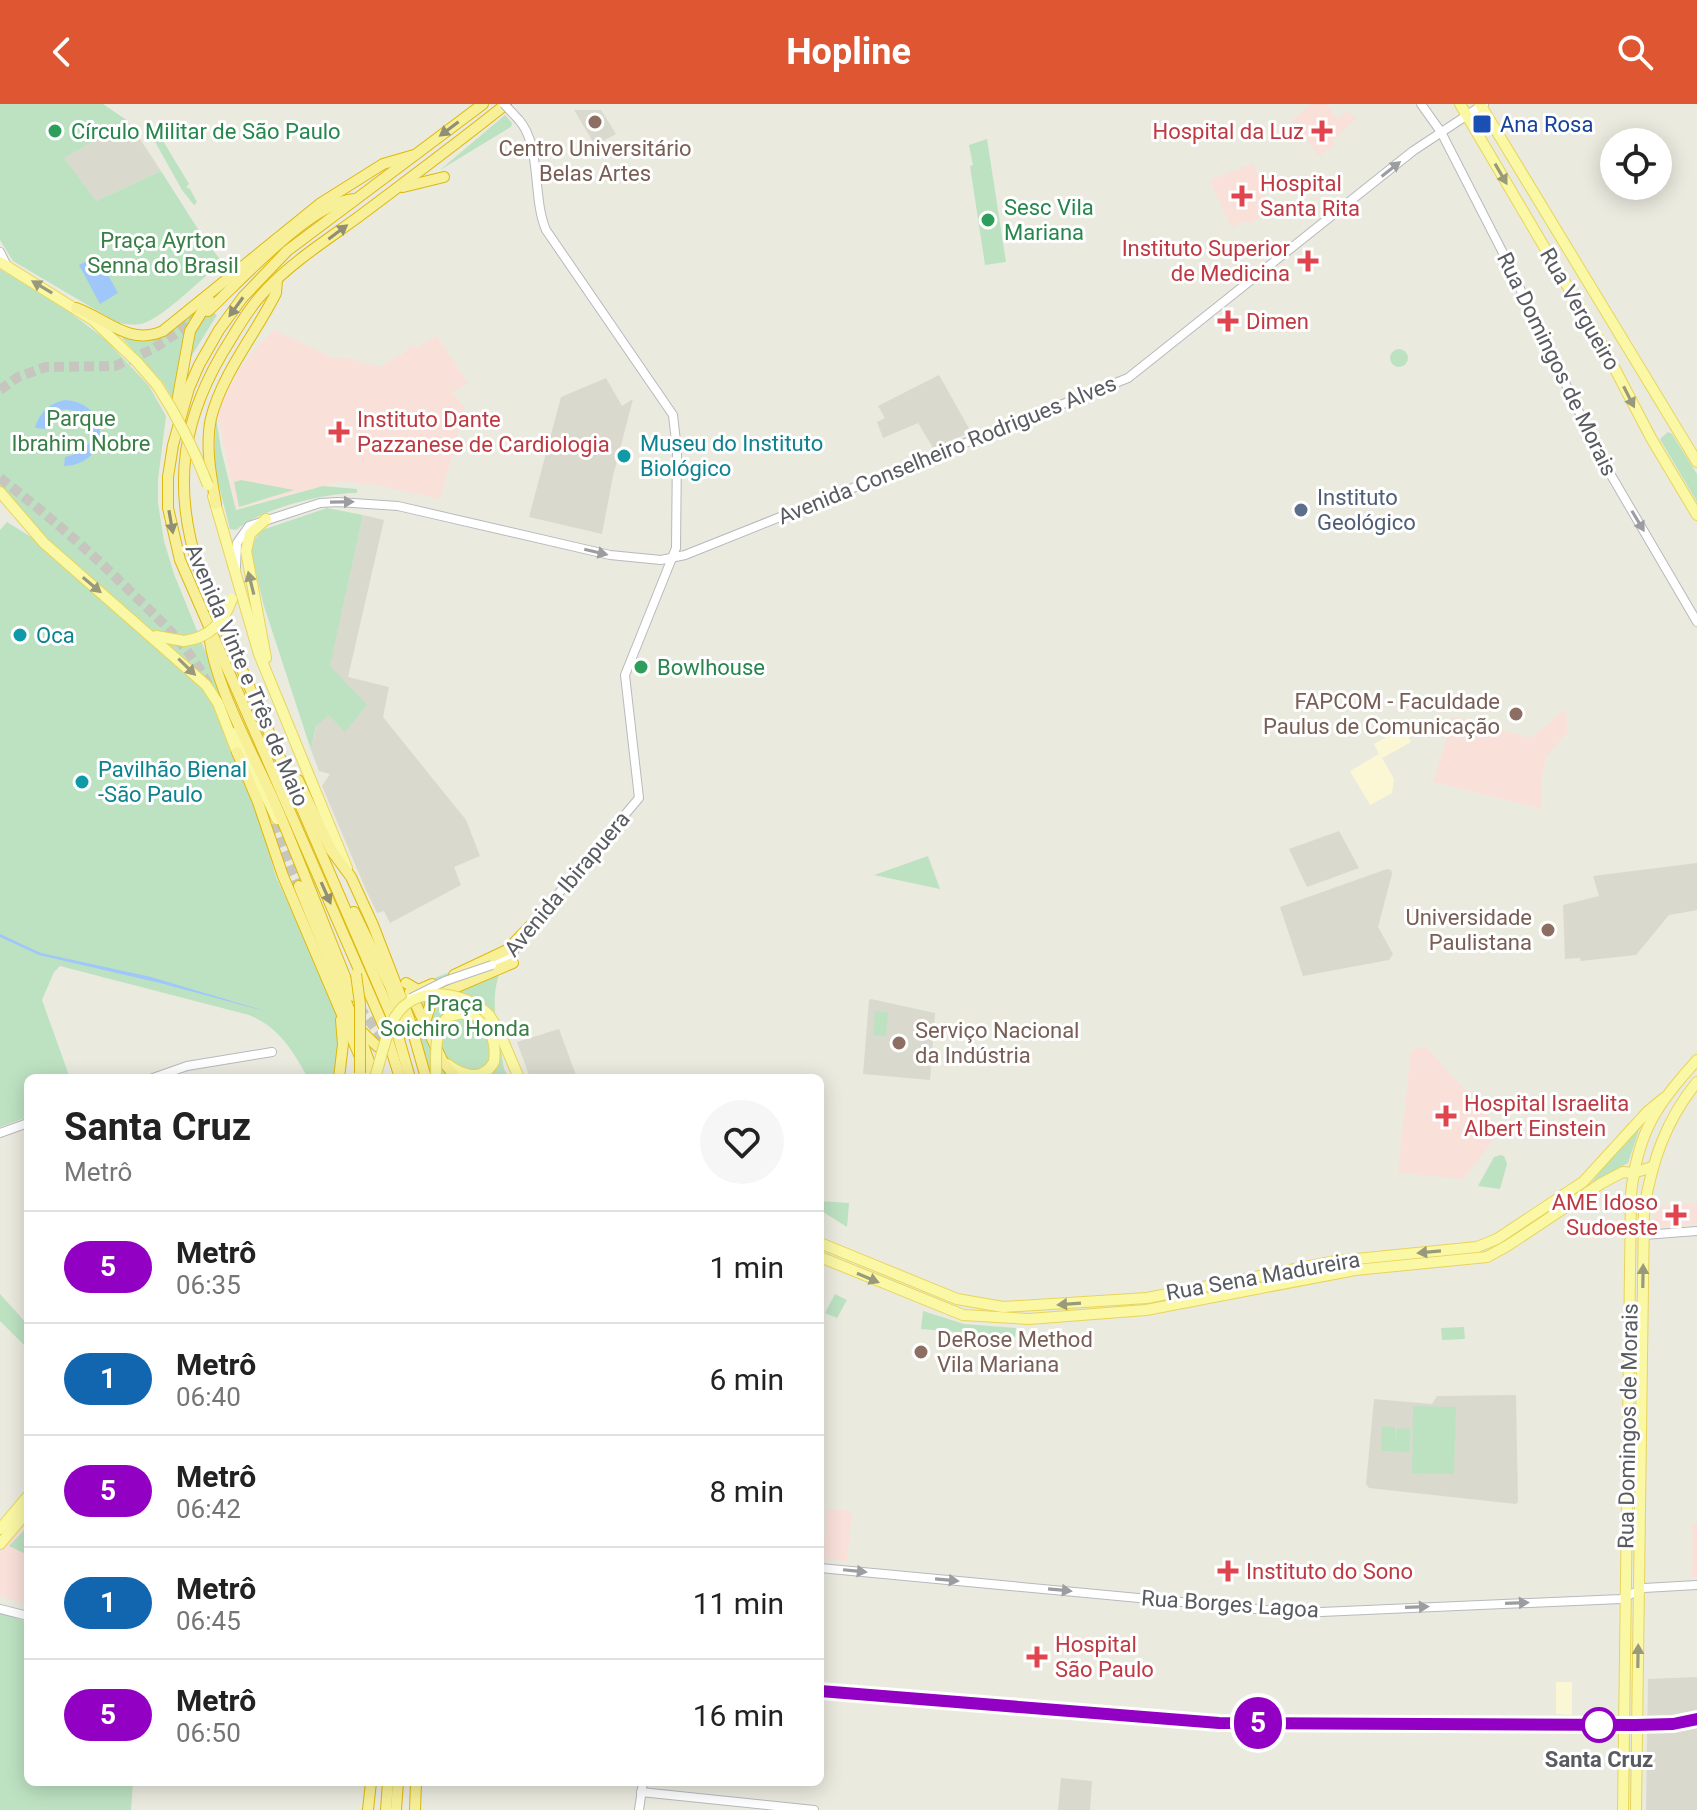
<!DOCTYPE html>
<html lang="pt">
<head>
<meta charset="utf-8">
<style>
	body { margin:0; font-family:Roboto,sans-serif; background:#f6f6f6; color:#222; height:100vh; display:flex; flex-direction:column; font-size:30px; white-space:nowrap }
	* { box-sizing:border-box; margin:0 }
	p { font-size:26px; color:#767676 }
	.icon { flex:none; width:44px; height:44px; fill:none; stroke:currentColor; stroke-width:2; stroke-linecap:round; stroke-linejoin:round }
	.map { position:relative; flex:1; overflow:hidden }
	.panel { position:absolute; left:24px; top:970px; width:800px; height:712px; display:flex; flex-direction:column; background:#fff; border-radius:12px; box-shadow:0 4px 20px #0003 }
	.panel>* { flex:none }
	.badge { padding:0 16px; border-radius:26px; font-size:28px; line-height:52px }
	.tools { position:absolute; left:1600px; top:24px; display:grid; gap:16px }
	.tools a { display:grid; place-items:center; width:72px; height:72px; border-radius:50%; background:#fff; box-shadow:0 4px 20px #0003; font-size:40px }
	.map>.badge { position:absolute; translate:-50% -50%; box-shadow:0 0 0 4px #fff }
	.round { display:grid; place-items:center; flex:none; width:84px; height:84px; border-radius:42px; background:#f6f6f6 }
	.summary { display:flex; align-items:center; justify-content:space-between; height:136px; padding:0 40px }
	h1 { font-size:38px; font-weight:700; line-height:60px }
	ul { padding:0; list-style:none }
	li { display:flex; align-items:center; gap:24px; height:112px; padding:0 40px; border-top:2px solid #e0e0e0 }
	li div { flex:1 }
	li b { display:block; font-size:30px }
	li em { font-style:normal }
	li .badge { min-width:88px; font-weight:700; text-align:center }
	header { display:flex; justify-content:space-between; align-items:center; height:104px; padding:0 40px; background:#de5732; color:#fff; font-size:36px; font-weight:700 }
	.map>svg:first-child { display:block }
</style>
</head>
<body>
<header><svg class="icon" aria-label="back" viewBox="0 0 24 24"><path d="M15 5l-7 7 7 7"/></svg>Hopline<svg class="icon" aria-label="search" viewBox="0 0 24 24"><circle cx="10" cy="10" r="6"/><path d="M15 15l6 6"/></svg></header>
<div class="map">
<svg width="1697" height="1706" viewBox="0 0 1697 1706">
	<rect width="100%" height="100%" fill="#ebeadf"/>
	<g fill="#fbf7d4">
		<polygon points="1403,623 1411,638 1382,654 1394,675 1392,689 1370,701 1350,667 1379,650 1374,640"/>
		<polygon points="1556,1578 1572,1578 1572,1611 1556,1610"/>
	</g>
	<g fill="#dad9ce">
		<polygon points="574,6 601,6 616,30 595,41"/>
		<polygon points="128,17 161,67 96,97 63,54"/>
		<polygon points="939,271 971,328 933,344 918,319 883,334 877,318 885,314 878,302"/>
		<polygon points="606,274 622,302 633,295 613,372 602,430 529,413 561,293"/>
		<polygon points="363,411 384,416 348,573 389,583 383,613 466,716 480,752 454,763 461,781 390,819 384,807 377,809 366,786 322,682 330,670 319,667 311,646"/>
		<polygon points="1339,727 1359,764 1307,783 1289,745"/>
		<polygon points="1697,759 1697,806 1669,811 1636,851 1581,857 1580,854 1565,855 1563,801 1599,792 1593,772"/>
		<polygon points="1387,765 1391,766 1392,770 1378,823 1393,850 1389,856 1303,872 1280,803"/>
		<polygon points="871,895 935,909 930,976 863,970 869,896"/>
		<polygon points="559,925 577,974 530,974 517,938"/>
		<polygon points="1516,1291 1518,1398 1516,1400 1369,1384 1366,1380 1374,1295 1432,1300 1437,1292"/>
		<polygon points="1697,1573 1697,1706 1646,1706 1648,1575"/>
		<polygon points="1061,1674 1092,1677 1090,1706 1058,1706"/>
	</g>
	<g fill="#f9e1da">
		<polygon points="1311,0 1326,0 1338,16 1348,6 1356,15 1333,36 1335,40 1319,52 1292,17"/>
		<polygon points="1253,59 1273,108 1249,119 1240,117 1236,123 1230,122 1210,76"/>
		<polygon points="274,226 333,254 347,254 379,263 402,250 412,241 415,244 437,232 468,279 452,289 465,304 440,395 377,381 341,377 236,404 218,311 226,284 253,247"/>
		<polygon points="1565,605 1568,627 1546,653 1541,678 1541,705 1433,678 1453,613 1531,634"/>
		<polygon points="1425,942 1501,1026 1463,1075 1398,1069 1411,946"/>
		<polygon points="1697,1099 1697,1120 1658,1123 1654,1121 1655,1103"/>
		<polygon points="827,1404 852,1407 847,1457 823,1455"/>
		<polygon points="28,1416 28,1501 0,1492 0,1448"/>
		<rect x="1692" y="1419" width="5" height="54"/>
	</g>
	<g fill="#bde2c2">
		<path d="M0,0H103L128,17L64,54L96,97L161,67L203,133L222,158C203,173 165,212 144,219C136,222 126,220 118,219L13,157L0,136Z"/>
		<polygon points="505,11 512,19 511,23 440,66"/>
		<polygon points="151,22 154,22 189,80 186,83 190,85 197,98 194,101 182,86 149,27"/>
		<polygon points="987,35 1006,158 985,161 970,62 973,61 969,41"/>
		<polygon points="0,165 68,207 105,235 149,282 166,312 158,376 158,399 164,437 174,470 244,643 216,589 47,439 0,386"/>
		<polygon points="204,203 217,211 184,264 173,295 162,277 122,234 153,236"/>
		<circle cx="1399" cy="254" r="9"/>
		<path d="M216,313L221,345L236,406L323,382L357,385V389C324,389 261,405 236,426L230,425L214,362Z"/>
		<polygon points="1668,328 1672,330 1697,370 1697,398 1660,335"/>
		<polygon points="241,376 294,386 239,403 234,378"/>
		<polygon points="327,404 363,411 330,562 367,601 345,628 329,611 316,622 311,646 264,502 251,449 255,435 262,426"/>
		<path d="M7,418L31,433L197,578L215,603L255,700L276,773L336,903L340,940L337,974H308C293,947 279,923 249,911L60,862L54,868L42,896L70,974H28V1013L0,1023V426Z"/>
		<polygon points="928,752 940,785 874,771"/>
		<path d="M496,851L502,863C487,896 499,930 504,965L509,974H431L416,916L411,886L413,882Z"/>
		<polygon points="875,907 888,908 886,932 873,931"/>
		<polygon points="1642,1017 1628,1059 1591,1079"/>
		<polygon points="1500,1051 1504,1052 1507,1060 1500,1085 1478,1082 1494,1053"/>
		<polygon points="820,1097 849,1099 847,1123 820,1106"/>
		<polygon points="0,1190 28,1221 28,1245 0,1217"/>
		<polygon points="835,1190 847,1196 837,1214 825,1209"/>
		<polygon points="923,1207 964,1220 1016,1224 1015,1233 921,1225"/>
		<polygon points="1464,1223 1465,1235 1442,1236 1441,1224"/>
		<polygon points="1413,1302 1456,1303 1454,1370 1412,1369"/>
		<polygon points="1382,1322 1395,1323 1395,1340 1397,1324 1411,1325 1409,1348 1381,1347"/>
		<polygon points="28,1422 28,1451 9,1442"/>
		<polygon points="0,1509 28,1518 28,1678 133,1678 131,1706 0,1706"/>
	</g>
	<g fill="#a0c7fa">
		<polygon points="97,151 118,189 100,200 79,161"/>
		<path d="M65,296C113,299 111,361 64,362L65,353C127,341 61,272 45,325L35,324C40,308 48,300 65,296Z"/>
		<polygon points="0,830 41,849 151,873 272,909 160,879 39,851 0,833"/>
	</g>
	<g fill="none" stroke-linecap="round" stroke-linejoin="round">
		<g stroke="#c6c6bf" stroke-width="10" stroke-dasharray="10 5" stroke-linecap="butt">
			<polyline points="0,286 18,273 46,263 115,262 153,245 197,215"/>
			<path d="M0,374C48,411 92,449 135,492C164,520 192,546 209,583"/>
			<polyline points="267,706 299,782"/>
			<polyline points="359,903 390,944"/>
		</g>
		<g stroke="#b7b9be" stroke-width="10">
			<g id="tertiary">
				<polyline points="1421,0 1441,28 1502,147 1601,354 1697,518"/>
				<polyline points="0,148 7,162"/>
				<polyline points="236,463 237,439 249,422 320,399 338,398 398,402 610,451 661,456 685,451 1128,274 1413,47 1484,0"/>
				<path d="M492,861L505,856L514,847L537,815L639,694L625,571L676,444L677,346L673,311L546,126C532,94 542,42 519,16"/>
				<polyline points="153,974 187,962 272,948"/>
				<polyline points="0,1029 28,1019"/>
				<polyline points="1644,1131 1697,1127"/>
				<polyline points="820,1464 1298,1509 1621,1495 1644,1484 1697,1481"/>
				<polyline points="0,1505 28,1512"/>
				<polyline points="820,1588 1212,1619 1624,1621"/>
				<polyline points="641,1688 814,1706"/>
				<polyline points="639,1706 643,1678"/>
			</g>
		</g>
		<g stroke="#e8d45b" stroke-width="12">
			<g id="primary">
				<polyline points="1460,0 1605,246 1651,334 1697,411"/>
				<polyline points="1480,0 1697,358"/>
				<polyline points="0,158 93,216 137,258 157,281"/>
				<polyline points="0,388 44,439 206,581 218,599 237,648"/>
				<polyline points="213,392 259,550 347,764"/>
				<polyline points="156,532 184,537"/>
				<polyline points="266,554 246,447 250,430 266,415"/>
				<polyline points="235,629 277,715"/>
				<polyline points="489,911 498,925 519,974"/>
				<path d="M447,960C462,971 482,979 494,958C497,937 489,915 468,908"/>
				<polyline points="820,1139 957,1195 1003,1203 1147,1194 1336,1157 1477,1143 1497,1135 1583,1078 1647,1008 1664,994"/>
				<polyline points="820,1153 963,1211 1029,1215 1146,1206 1355,1166 1487,1153 1507,1142 1602,1079 1623,1068 1633,1069 1652,1063"/>
				<polyline points="0,1425 28,1392"/>
				<polyline points="0,1440 28,1407"/>
				<path d="M1623,1706L1631,1090C1638,1027 1656,1002 1697,956"/>
				<path d="M1636,1706L1644,1105C1652,1057 1666,1016 1697,978"/>
			</g>
		</g>
		<g stroke="#ddb80d" stroke-width="12">
			<g id="trunk">
				<polyline points="403,83 444,73"/>
				<path d="M76,204C107,215 129,242 163,227L321,99L383,60L414,51"/>
				<path d="M208,207C240,177 312,98 354,95"/>
				<polyline points="175,309 190,227 209,196"/>
				<path d="M216,400C211,373 205,342 211,314C223,268 255,231 276,189L277,176"/>
				<path d="M210,537C217,585 254,652 274,697C302,762 326,827 353,892"/>
				<polyline points="237,648 258,698 283,772 369,974"/>
				<polyline points="298,676 331,746 351,773 373,821 409,914 426,974"/>
				<polyline points="299,782 356,922 378,943"/>
				<polyline points="354,808 390,882 407,929"/>
				<polyline points="454,871 507,846 537,815"/>
				<polyline points="406,879 418,886 432,880"/>
				<polyline points="410,888 442,956 456,974"/>
				<polyline points="424,922 431,898 438,891 513,859"/>
				<polyline points="361,935 375,974"/>
				<polyline points="339,974 343,940 341,916"/>
				<polyline points="400,974 384,923 180,456 168,404 168,373 173,341 189,284 199,261 219,226 243,193 287,147 483,0"/>
				<path d="M410,974L394,918L199,466C171,380 182,311 231,235C241,218 252,200 266,186C293,157 330,134 361,111C410,74 459,38 506,0"/>
				<polyline points="368,1706 371,1678"/>
				<polyline points="386,1706 388,1678"/>
				<polyline points="396,1706 398,1678"/>
				<polyline points="415,1706 416,1678"/>
			</g>
		</g>
		<use href="#tertiary" stroke="#fff" stroke-width="8"/>
		<use href="#primary" stroke="#faf8a5" stroke-width="10"/>
		<use href="#trunk" stroke="#f8f098" stroke-width="10"/>
		<g stroke="#b7b9be" stroke-width="10" stroke-linecap="butt">
			<g id="tertiary-bridge">
				<polyline points="504,0 519,16"/>
				<polyline points="411,894 445,877 492,861"/>
			</g>
		</g>
		<g stroke="#e8d45b" stroke-width="12" stroke-linecap="butt">
			<g id="primary-bridge">
				<path d="M157,281C178,313 194,345 208,381"/>
				<path d="M184,537C209,534 224,518 232,495"/>
				<path d="M375,974C381,955 385,931 395,913C415,879 465,887 489,911"/>
				<path d="M436,974C437,953 432,927 449,912L468,908"/>
			</g>
		</g>
		<g stroke="#ddb80d" stroke-width="12" stroke-linecap="butt">
			<polyline id="trunk-bridge" points="356,870 360,900 360,969"/>
		</g>
		<use href="#tertiary-bridge" stroke="#fff" stroke-width="8"/>
		<use href="#primary-bridge" stroke="#faf8a5" stroke-width="10"/>
		<use href="#trunk-bridge" stroke="#f8f098" stroke-width="10"/>
	</g>
	<defs><path id="oneway-solid" d="M-6-.8H1V-3.2L6.5 0L1 3.2V.8H-6Z" transform="scale(2)"/></defs>
	<g fill="#908f74">
		<use href="#oneway-solid" transform="translate(449 25) rotate(143)"/>
		<use href="#oneway-solid" transform="translate(338 128) rotate(-37)"/>
		<use href="#oneway-solid" transform="translate(236 203) rotate(126)"/>
		<use href="#oneway-solid" transform="translate(171 418) rotate(80)"/>
		<use href="#oneway-solid" transform="translate(326 789) rotate(66)"/>
	</g>
	<g fill="#9b9da0">
		<use href="#oneway-solid" transform="translate(1391 65) rotate(-38)"/>
		<use href="#oneway-solid" transform="translate(342 398) rotate(-1)"/>
		<use href="#oneway-solid" transform="translate(1638 417) rotate(59)"/>
		<use href="#oneway-solid" transform="translate(596 448) rotate(13)"/>
		<use href="#oneway-solid" transform="translate(855 1467) rotate(6)"/>
		<use href="#oneway-solid" transform="translate(947 1476) rotate(5)"/>
		<use href="#oneway-solid" transform="translate(1060 1486) rotate(5)"/>
		<use href="#oneway-solid" transform="translate(1517 1499) rotate(-2)"/>
		<use href="#oneway-solid" transform="translate(1417 1503) rotate(-2)"/>
	</g>
	<g fill="#999a7c">
		<use href="#oneway-solid" transform="translate(1501 70) rotate(60)"/>
		<use href="#oneway-solid" transform="translate(42 183) rotate(-149)"/>
		<use href="#oneway-solid" transform="translate(1629 293) rotate(63)"/>
		<use href="#oneway-solid" transform="translate(251 479) rotate(-104)"/>
		<use href="#oneway-solid" transform="translate(92 481) rotate(40)"/>
		<use href="#oneway-solid" transform="translate(187 563) rotate(44)"/>
		<use href="#oneway-solid" transform="translate(1429 1148) rotate(175)"/>
		<use href="#oneway-solid" transform="translate(1643 1172) rotate(-89)"/>
		<use href="#oneway-solid" transform="translate(868 1174) rotate(23)"/>
		<use href="#oneway-solid" transform="translate(1069 1200) rotate(176)"/>
		<use href="#oneway-solid" transform="translate(1638 1552) rotate(-89)"/>
	</g>
	<g fill="none" stroke-linecap="round" stroke-linejoin="round">
		<g stroke="#fff" stroke-width="18">
			<polyline id="line" points="820,1587 1219,1619 1636,1621 1673,1620 1697,1615"/>
		</g>
		<use href="#line" stroke="#9200c3" stroke-width="12"/>
	</g>
	<g fill="#8d6e63" stroke="#fff" stroke-width="3">
		<circle cx="595" cy="18" r="8"/>
		<circle cx="1516" cy="610" r="8"/>
		<circle cx="1548" cy="826" r="8"/>
		<circle cx="899" cy="939" r="8"/>
		<circle cx="921" cy="1248" r="8"/>
	</g>
	<rect fill="#1a4fb4" stroke="#fff" stroke-width="3" x="1472" y="10" width="20" height="20" rx="4"/>
	<g fill="#2e9e5b" stroke="#fff" stroke-width="3">
		<circle cx="55" cy="27" r="8"/>
		<circle cx="988" cy="116" r="8"/>
		<circle cx="641" cy="563" r="8"/>
	</g>
	<g fill="#e0444e" stroke="#fff" stroke-width="3">
		<path d="M1318 15h8v8h8v8h-8v8h-8v-8h-8v-8h8z"/>
		<path d="M1238 80h8v8h8v8h-8v8h-8v-8h-8v-8h8z"/>
		<path d="M1304 145h8v8h8v8h-8v8h-8v-8h-8v-8h8z"/>
		<path d="M1224 205h8v8h8v8h-8v8h-8v-8h-8v-8h8z"/>
		<path d="M335 316h8v8h8v8h-8v8h-8v-8h-8v-8h8z"/>
		<path d="M1442 1000h8v8h8v8h-8v8h-8v-8h-8v-8h8z"/>
		<path d="M1672 1099h8v8h8v8h-8v8h-8v-8h-8v-8h8z"/>
		<path d="M1224 1455h8v8h8v8h-8v8h-8v-8h-8v-8h8z"/>
		<path d="M1033 1541h8v8h8v8h-8v8h-8v-8h-8v-8h8z"/>
	</g>
	<g fill="#0f9aa8" stroke="#fff" stroke-width="3">
		<circle cx="624" cy="352" r="8"/>
		<circle cx="20" cy="531" r="8"/>
		<circle cx="82" cy="678" r="8"/>
	</g>
	<circle fill="#5c6f8a" stroke="#fff" stroke-width="3" cx="1301" cy="406" r="8"/>
	<circle fill="#fff" stroke="#9200c3" stroke-width="4" cx="1599" cy="1621" r="16"/>
	<g text-anchor="middle" dominant-baseline="central" stroke-width="6" stroke-linejoin="round" paint-order="stroke">
		<g font-size="22" fill="#164399" stroke="#fff" text-anchor="start">
			<text x="1500" y="20">Ana Rosa</text>
		</g>
		<g font-size="22" fill="#27864d" stroke="#fff" text-anchor="start">
			<text x="71" y="27">Círculo Militar de São Paulo</text>
			<text x="1004" y="103">Sesc Vila<tspan x="1004" dy="25">Mariana</tspan></text>
			<text x="657" y="563">Bowlhouse</text>
		</g>
		<g font-size="22" fill="#be3a42" stroke="#fff" text-anchor="start">
			<text x="1304" y="27" text-anchor="end">Hospital da Luz</text>
			<text x="1260" y="79">Hospital<tspan x="1260" dy="25">Santa Rita</tspan></text>
			<text x="1290" y="144" text-anchor="end">Instituto Superior<tspan x="1290" dy="25">de Medicina</tspan></text>
			<text x="1246" y="217">Dimen</text>
			<text x="357" y="315">Instituto Dante<tspan x="357" dy="25">Pazzanese de Cardiologia</tspan></text>
			<text x="1464" y="999">Hospital Israelita<tspan x="1464" dy="25">Albert Einstein</tspan></text>
			<text x="1658" y="1098" text-anchor="end">AME Idoso<tspan x="1658" dy="25">Sudoeste</tspan></text>
			<text x="1246" y="1467">Instituto do Sono</text>
			<text x="1055" y="1540">Hospital<tspan x="1055" dy="25">São Paulo</tspan></text>
		</g>
		<g font-size="22" fill="#785e54" stroke="#fff" text-anchor="end">
			<text x="595" y="44" text-anchor="middle">Centro Universitário<tspan x="595" dy="25">Belas Artes</tspan></text>
			<text x="1500" y="597">FAPCOM - Faculdade<tspan x="1500" dy="25">Paulus de Comunicação</tspan></text>
			<text x="1532" y="813">Universidade<tspan x="1532" dy="25">Paulistana</tspan></text>
			<text x="915" y="926" text-anchor="start">Serviço Nacional<tspan x="915" dy="25">da Indústria</tspan></text>
			<text x="937" y="1235" text-anchor="start">DeRose Method<tspan x="937" dy="25">Vila Mariana</tspan></text>
		</g>
		<g font-size="22" fill="#387f45" stroke="#fff">
			<text x="163" y="136">Praça Ayrton<tspan x="163" dy="25">Senna do Brasil</tspan></text>
			<text x="81" y="314">Parque<tspan x="81" dy="25">Ibrahim Nobre</tspan></text>
			<text x="455" y="899">Praça<tspan x="455" dy="25">Soichiro Honda</tspan></text>
		</g>
		<g font-size="22" fill="#585b60" stroke="#fff">
			<text transform="translate(1580 205) rotate(60)">Rua Vergueiro</text>
			<text transform="translate(1557 260) rotate(64)">Rua Domingos de Morais</text>
			<text transform="translate(947 346) rotate(-22)">Avenida Conselheiro Rodrigues Alves</text>
			<text transform="translate(247 571) rotate(67)">Avenida Vinte e Três de Maio</text>
			<text transform="translate(567 780) rotate(-50)">Avenida Ibirapuera</text>
			<text transform="translate(1263 1172) rotate(-10)">Rua Sena Madureira</text>
			<text transform="translate(1628 1322) rotate(-89)">Rua Domingos de Morais</text>
			<text transform="translate(1230 1500) rotate(4)">Rua Borges Lagoa</text>
		</g>
		<g font-size="22" fill="#0d838f" stroke="#fff" text-anchor="start">
			<text x="640" y="339">Museu do Instituto<tspan x="640" dy="25">Biológico</tspan></text>
			<text x="36" y="531">Oca</text>
			<text x="98" y="665">Pavilhão Bienal<tspan x="98" dy="25">-São Paulo</tspan></text>
		</g>
		<g font-size="22" fill="#4e5e75" stroke="#fff" text-anchor="start">
			<text x="1317" y="393">Instituto<tspan x="1317" dy="25">Geológico</tspan></text>
		</g>
		<g font-size="22" font-weight="bold" fill="#585b60" stroke="#fff">
			<text x="1599" y="1655">Santa Cruz</text>
		</g>
	</g>
</svg>
<div class="tools">
<a><svg class="icon" aria-label="locate" viewBox="0 0 24 24"><circle cx="12" cy="12" r="6"/><path d="M12 2v4M12 18v4M2 12h4M18 12h4"/></svg></a>
</div>
<b class="badge" style="left:1258px;top:1619px;background:#9200c3;color:#fff">5</b>
<section class="panel">
<div class="summary"><div><h1>Santa Cruz</h1><p>Metrô</p></div><a class="round"><svg class="icon" aria-label="heart" viewBox="0 0 24 24"><path d="M12 20l-8-8c-3-5 5-10 8-4 3-6 11-1 8 4z"/></svg></a></div>
<ul>
<li><span class="badge" style="background:#9200c3;color:#fff">5</span><div><b>Metrô</b><p>06:35</p></div><em>1 min</em></li>
<li><span class="badge" style="background:#1266af;color:#fff">1</span><div><b>Metrô</b><p>06:40</p></div><em>6 min</em></li>
<li><span class="badge" style="background:#9200c3;color:#fff">5</span><div><b>Metrô</b><p>06:42</p></div><em>8 min</em></li>
<li><span class="badge" style="background:#1266af;color:#fff">1</span><div><b>Metrô</b><p>06:45</p></div><em>11 min</em></li>
<li><span class="badge" style="background:#9200c3;color:#fff">5</span><div><b>Metrô</b><p>06:50</p></div><em>16 min</em></li>
</ul>
</section>
</div>
</body>
</html>
